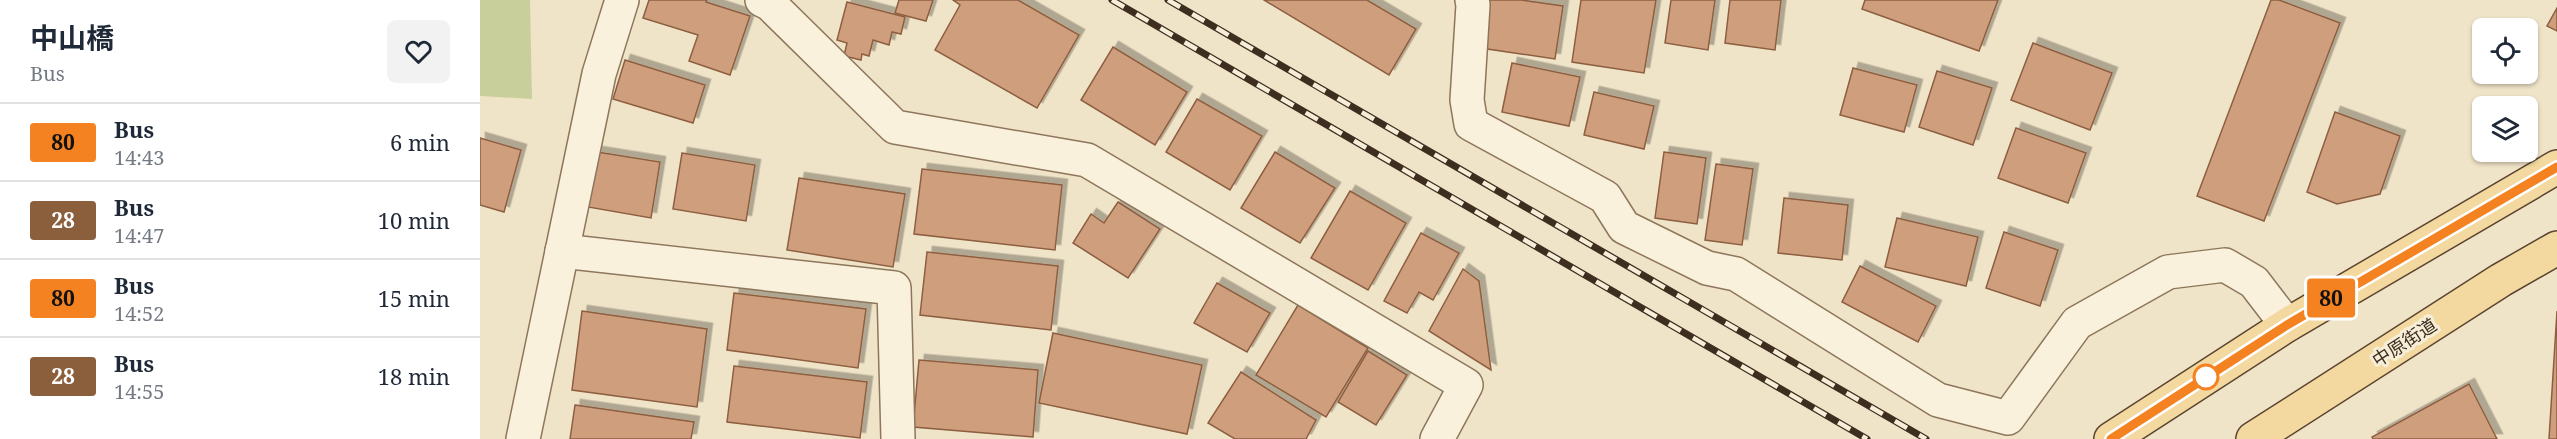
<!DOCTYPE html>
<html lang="en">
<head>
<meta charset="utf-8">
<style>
	body { margin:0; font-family:"Noto Serif","Noto Sans JP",serif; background:#f2f2f3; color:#1f2937; height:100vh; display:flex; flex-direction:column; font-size:22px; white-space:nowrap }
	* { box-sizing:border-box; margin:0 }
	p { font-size:20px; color:#747a83 }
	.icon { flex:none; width:33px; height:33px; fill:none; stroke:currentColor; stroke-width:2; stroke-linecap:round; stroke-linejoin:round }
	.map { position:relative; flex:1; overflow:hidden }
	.drawer { display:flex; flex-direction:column; background:#fff; width:480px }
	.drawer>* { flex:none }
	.badge { padding:0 12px; border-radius:4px; font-size:21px; line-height:39px }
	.tools { position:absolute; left:1992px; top:18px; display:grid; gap:12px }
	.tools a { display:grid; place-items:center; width:66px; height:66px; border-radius:9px; background:#fff; box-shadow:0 2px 4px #0004; font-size:30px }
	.map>.badge { position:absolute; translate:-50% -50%; box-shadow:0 0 0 3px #fff }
	.round { display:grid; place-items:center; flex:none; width:63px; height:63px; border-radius:9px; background:#f2f2f3 }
	.headline { display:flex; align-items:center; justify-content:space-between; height:102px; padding:0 30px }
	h1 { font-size:28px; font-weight:700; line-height:45px }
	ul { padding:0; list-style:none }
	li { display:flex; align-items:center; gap:18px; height:78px; padding:0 30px; border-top:2px solid #e0e1e3 }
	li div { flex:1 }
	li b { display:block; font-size:22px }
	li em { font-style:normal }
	li .badge { min-width:66px; font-weight:700; text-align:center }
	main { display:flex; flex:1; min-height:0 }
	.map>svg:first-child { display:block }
</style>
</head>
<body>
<main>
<section class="drawer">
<div class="headline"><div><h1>中山橋</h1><p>Bus</p></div><a class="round"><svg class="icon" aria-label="heart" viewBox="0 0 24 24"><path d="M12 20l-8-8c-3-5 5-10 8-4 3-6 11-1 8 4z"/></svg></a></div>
<ul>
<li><span class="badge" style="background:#f58220;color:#111">80</span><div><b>Bus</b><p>14:43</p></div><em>6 min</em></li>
<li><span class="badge" style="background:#8b5e3c;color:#fff">28</span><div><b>Bus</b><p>14:47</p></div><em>10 min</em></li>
<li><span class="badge" style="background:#f58220;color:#111">80</span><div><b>Bus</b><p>14:52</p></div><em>15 min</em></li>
<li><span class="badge" style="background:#8b5e3c;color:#fff">28</span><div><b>Bus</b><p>14:55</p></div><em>18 min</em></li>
</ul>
</section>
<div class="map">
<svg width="2077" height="439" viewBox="0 0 2077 439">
	<defs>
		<filter id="shadow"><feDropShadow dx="5.5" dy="-5.5" stdDeviation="0" flood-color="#0004"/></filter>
	</defs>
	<rect width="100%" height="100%" fill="#f0e4c8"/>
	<polygon fill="#c9cf9b" points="0,0 50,0 52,99 0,96"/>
	<g fill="#cf9f7d" stroke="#8d5f41" stroke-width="1.5" filter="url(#shadow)">
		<polygon points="169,0 227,0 226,2 270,16 250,75 209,61 218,35 163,18"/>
		<polygon points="419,0 453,0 446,21 415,13"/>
		<polygon points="473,0 538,0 599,35 557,108 455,50 480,5"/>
		<polygon points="784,0 887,0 936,29 909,75"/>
		<polygon points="1008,0 1041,0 1083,6 1075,59 1001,48"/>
		<polygon points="1101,0 1176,0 1164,73 1092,62"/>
		<polygon points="1191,0 1235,0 1228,50 1185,43"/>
		<polygon points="1250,0 1301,0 1295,50 1245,43"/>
		<polygon points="1385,0 1518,0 1499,51 1382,9"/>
		<polygon points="1791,0 1799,0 1860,23 1784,221 1717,196"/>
		<polygon points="367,2 425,17 421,34 412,32 409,45 393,40 389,56 382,54 381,60 364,56 367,43 357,40"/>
		<polygon points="2077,8 2077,31 2067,26"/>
		<polygon points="1553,43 1632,73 1610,130 1531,100"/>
		<polygon points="633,47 707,92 675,145 601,100"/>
		<polygon points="145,60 225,85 213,123 133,99"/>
		<polygon points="1032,63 1100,77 1089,126 1022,112"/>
		<polygon points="1373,68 1437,85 1424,132 1360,115"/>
		<polygon points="1457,71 1512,88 1493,145 1439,127"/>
		<polygon points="1114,92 1174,106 1164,149 1104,135"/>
		<polygon points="717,99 782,136 750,190 686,152"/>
		<polygon points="1855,112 1920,136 1900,194 1857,204 1827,192"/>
		<polygon points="1536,128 1606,153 1588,203 1518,178"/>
		<polygon points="0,138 41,150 24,212 0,205"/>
		<polygon points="117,152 180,162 171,218 108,207"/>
		<polygon points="795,152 855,188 820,243 761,208"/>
		<polygon points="1184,152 1226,158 1217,224 1175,218"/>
		<polygon points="202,153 275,165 266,221 193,209"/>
		<polygon points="1236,164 1273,169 1262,245 1225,240"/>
		<polygon points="442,169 582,185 575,250 434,234"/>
		<polygon points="319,178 425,194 413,267 307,250"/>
		<polygon points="870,191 926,223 888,290 831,258"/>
		<polygon points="1304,198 1368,205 1362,260 1298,253"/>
		<polygon points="638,202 680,229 648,278 593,243 611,214 624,223"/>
		<polygon points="1417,218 1498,237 1486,286 1405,267"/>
		<polygon points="1524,232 1578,250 1560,306 1506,288"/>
		<polygon points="941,233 979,253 953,300 939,292 927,313 904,301"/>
		<polygon points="447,252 578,266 571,330 440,315"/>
		<polygon points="1380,266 1456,306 1438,342 1362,302"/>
		<polygon points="983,269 999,281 1011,370 949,331"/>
		<polygon points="737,283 790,313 767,352 714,323"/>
		<polygon points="254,293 386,309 378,368 247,350"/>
		<polygon points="818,305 888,348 846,417 776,375"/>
		<polygon points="102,311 227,329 217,407 92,390"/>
		<polygon points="2077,312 2077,439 2069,439 2077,311"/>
		<polygon points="573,333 722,365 707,434 559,403"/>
		<polygon points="888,351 927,375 896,425 858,402"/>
		<polygon points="439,360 558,370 553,437 433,427"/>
		<polygon points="254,366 387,382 380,438 247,422"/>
		<polygon points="761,372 836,420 826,439 755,439 728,423"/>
		<polygon points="1989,384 2017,439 1893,439 1892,437"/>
		<polygon points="95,405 214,422 211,439 90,439"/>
	</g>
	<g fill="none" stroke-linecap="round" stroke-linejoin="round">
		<g stroke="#8d765c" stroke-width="36">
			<g id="minor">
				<polyline points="282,0 290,4 415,127 607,160 986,385 957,439"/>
				<polyline points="992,0 993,5 987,100 991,124 1125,197 1144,227 1227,268 1256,274 1458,400 1528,418 1597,323 1688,272 1745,265 1774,282 1807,325"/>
				<polyline points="82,251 414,288 418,439"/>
				<polyline points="43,439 119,74 142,0"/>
			</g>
		</g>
		<g stroke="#5b4430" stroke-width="36">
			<g id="major">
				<polyline points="1631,439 1807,325 2077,167"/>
				<polyline points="1773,439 2021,280 2077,248"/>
			</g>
		</g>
		<use href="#minor" stroke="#faf1dc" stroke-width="33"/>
		<use href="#major" stroke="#f3d9a0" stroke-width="33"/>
		<g stroke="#3d2e20" stroke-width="7">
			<g id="rail">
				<polyline points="632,0 1387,439"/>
				<polyline points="688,0 1446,439"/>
			</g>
		</g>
		<use href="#rail" stroke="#f7eed8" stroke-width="4.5" stroke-dasharray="14" stroke-linecap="butt"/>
	</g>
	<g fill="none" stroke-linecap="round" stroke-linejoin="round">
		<g stroke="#fff" stroke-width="14">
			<polyline id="line" points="1631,439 1807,325 2077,167"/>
		</g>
		<use href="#line" stroke="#f58220" stroke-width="9"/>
	</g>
	<circle fill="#fff" stroke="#f58220" stroke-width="3" cx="1726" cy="377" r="12"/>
	<g text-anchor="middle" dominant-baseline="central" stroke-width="6" stroke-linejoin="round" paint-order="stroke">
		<g font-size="18" fill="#3d2e20" stroke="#f7eed8">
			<text transform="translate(1924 342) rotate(-33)">中原街道</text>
		</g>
	</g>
</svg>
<div class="tools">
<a><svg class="icon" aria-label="locate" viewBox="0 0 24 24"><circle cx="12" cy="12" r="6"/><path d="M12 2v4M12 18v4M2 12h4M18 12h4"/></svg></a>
<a><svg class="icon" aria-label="layers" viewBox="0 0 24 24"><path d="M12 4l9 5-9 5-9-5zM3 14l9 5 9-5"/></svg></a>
</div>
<b class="badge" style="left:1851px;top:298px;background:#f58220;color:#111">80</b>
</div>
</main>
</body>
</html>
